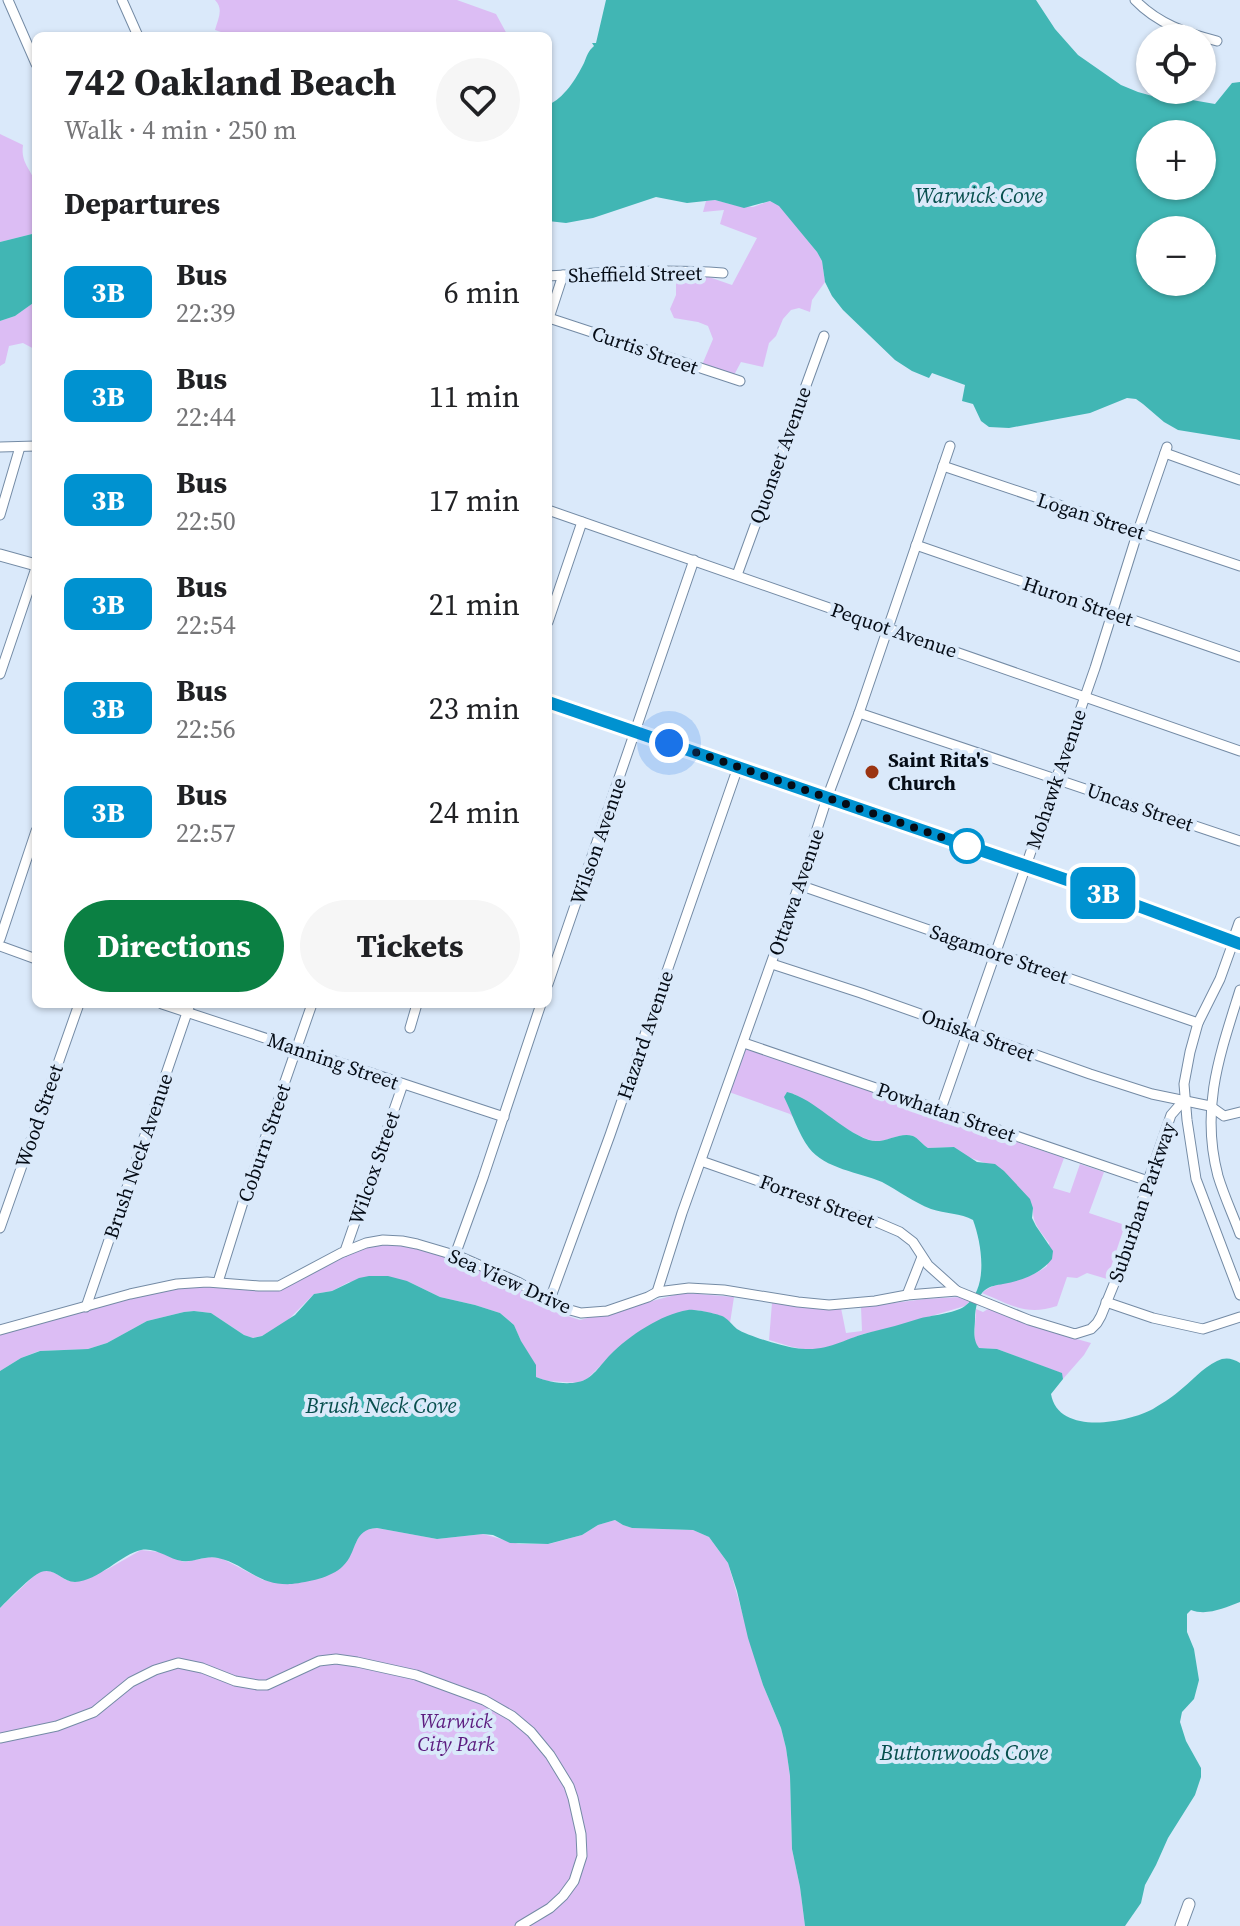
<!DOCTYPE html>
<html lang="en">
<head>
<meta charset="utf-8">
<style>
	body { margin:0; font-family:"Source Serif 4",serif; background:#f6f6f6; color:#202124; height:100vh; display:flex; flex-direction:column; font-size:30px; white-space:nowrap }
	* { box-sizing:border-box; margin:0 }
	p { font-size:26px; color:#757577 }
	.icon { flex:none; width:44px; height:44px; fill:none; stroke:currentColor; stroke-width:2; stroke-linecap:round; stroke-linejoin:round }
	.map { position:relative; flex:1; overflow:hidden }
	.panel { position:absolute; left:32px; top:32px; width:520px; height:976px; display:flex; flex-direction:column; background:#fff; border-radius:12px; box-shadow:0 2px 6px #0004 }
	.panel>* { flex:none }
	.badge { padding:0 16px; border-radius:12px; font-size:28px; line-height:52px }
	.buttons { position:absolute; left:1136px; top:24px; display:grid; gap:16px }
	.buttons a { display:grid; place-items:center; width:80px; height:80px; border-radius:50%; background:#fff; box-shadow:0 2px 6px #0004; font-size:40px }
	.you { position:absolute; width:40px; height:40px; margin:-20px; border:6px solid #fff; border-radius:50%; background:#1a73e8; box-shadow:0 0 0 12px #1a73e833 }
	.map>.badge { position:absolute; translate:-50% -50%; box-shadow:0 0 0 4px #fff }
	h2 { padding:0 32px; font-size:30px; line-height:72px }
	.round { display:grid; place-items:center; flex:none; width:84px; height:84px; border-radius:42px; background:#f6f6f6 }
	.headline { display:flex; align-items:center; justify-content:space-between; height:136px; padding:0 32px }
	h1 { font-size:38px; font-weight:700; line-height:60px }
	.cta { display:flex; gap:16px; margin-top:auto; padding:16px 32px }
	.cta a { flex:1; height:92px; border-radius:48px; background:#0b8043; color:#fff; font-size:32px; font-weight:700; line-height:92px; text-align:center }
	.cta a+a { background:#f6f6f6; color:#202124 }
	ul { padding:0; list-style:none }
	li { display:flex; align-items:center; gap:24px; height:104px; padding:0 32px }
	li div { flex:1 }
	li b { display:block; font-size:30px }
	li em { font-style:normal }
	li .badge { min-width:88px; font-weight:700; text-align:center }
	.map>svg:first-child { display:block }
</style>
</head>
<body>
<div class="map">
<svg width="1240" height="1926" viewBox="0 0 1240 1926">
	<rect width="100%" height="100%" fill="#dae9fa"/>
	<g fill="#dcbdf4">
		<path d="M215,0H457L496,14L508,36H233L215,30C218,19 224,9 215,0Z"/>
		<path d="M0,134L23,145C20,165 34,171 36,187C38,202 36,218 36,233L0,242Z"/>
		<polygon points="715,200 734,205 753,207 770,201 779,205 817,252 822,261 825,282 812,300 810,312 799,308 791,310 783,319 776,336 769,343 763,367 741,362 734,375 702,365 713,339 708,326 698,322 674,318 670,309 676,295 676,272 689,270 732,285 757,238 720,224 724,210 703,212 706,201"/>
		<polygon points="36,301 36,350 23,343 9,346 5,363 0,366 0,321 15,316"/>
		<path d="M747,1044L893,1099L1064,1158L1053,1188L1070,1193L1080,1164L1104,1172L1089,1213L1125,1225L1107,1279L1087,1273L1077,1278L1067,1277L1057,1306C1026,1316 1011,1305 982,1293C1000,1278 1026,1283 1047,1266L1049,1243C1040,1231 1032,1223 1033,1208L985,1163L968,1157L954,1147L928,1148C923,1145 918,1138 913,1136C900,1131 884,1145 870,1140C847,1133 815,1107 794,1094L784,1097L795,1119L790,1114L729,1092Z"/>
		<polygon points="412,1243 516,1281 549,1310 580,1320 675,1295 687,1293 734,1297 730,1323 724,1317 698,1310 646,1328 624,1343 588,1378 580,1383 547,1381 536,1377 514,1325 500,1313 475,1305 440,1297 407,1281 349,1282 332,1291 314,1294 287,1321 262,1336 252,1338 244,1335 211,1313 194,1311 184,1312 147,1321 107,1343 88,1349 39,1351 21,1358 0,1371 0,1330 187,1281 279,1285 361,1244"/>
		<polygon points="960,1297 971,1300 965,1306 891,1328 863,1334 827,1348 809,1350 792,1347 769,1340 772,1303 815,1308 841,1308 846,1333 862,1331 861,1307 925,1299"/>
		<polygon points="976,1309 983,1312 988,1309 1066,1336 1091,1343 1084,1355 1063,1379 1061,1373 997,1349 978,1348 974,1341"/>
		<polygon points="615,1520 623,1525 632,1528 693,1530 709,1537 728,1563 763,1685 781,1728 786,1748 790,1776 792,1849 800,1887 805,1926 0,1926 0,1608 37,1573 47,1570 57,1574 66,1580 75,1582 108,1569 141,1550 159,1552 184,1562 210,1557 221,1558 263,1580 289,1584 323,1577 347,1561 360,1534 367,1529 377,1528 437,1539 483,1534 519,1544 549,1544 582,1535 598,1525"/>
	</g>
	<g fill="#41b6b4" fill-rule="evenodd">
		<path d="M606,0H1036L1055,29L1078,55L1121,85L1138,92L1156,97L1192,100L1215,104L1232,83L1240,82V440L1178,430L1164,422L1143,404L1136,399L1127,398L1090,413L1009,428L989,427L981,421L973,404L962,401L965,385L932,373L929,378L912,371L895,360L843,310L832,296L825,282L822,261L817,252L779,206L770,201L744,208L715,200L687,203L656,197L593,218L566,223L548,221V105C564,98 576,79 584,63C587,56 588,51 594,46L592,43H596ZM1150,134H1202V186H1150ZM1202,230V282H1150V230Z"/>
		<polygon points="36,233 36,301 15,316 0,321 0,242"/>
		<path d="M787,1092C815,1099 840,1130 869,1140C884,1145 899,1131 913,1136C918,1138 923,1145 928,1148L954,1147L977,1162L995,1164L1004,1171L1030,1199L1033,1208L1032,1218L1036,1226L1053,1251L1052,1259C1039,1275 1023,1280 1003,1284C997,1285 990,1286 985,1290C978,1295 975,1309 975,1318C975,1330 972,1338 979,1348L997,1349L1062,1373L1063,1379L1051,1394C1058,1436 1127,1423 1153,1409C1161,1404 1171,1398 1178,1392C1191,1382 1202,1368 1217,1361C1225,1357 1232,1358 1240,1363V1602C1224,1608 1207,1616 1191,1610L1187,1614V1632L1194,1649L1199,1680L1194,1699L1182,1712L1180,1722L1186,1741L1201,1768V1777L1195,1795L1168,1838L1156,1865L1145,1885L1141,1903L1125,1926H805L800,1887L792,1849L790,1776L786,1748L781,1728L763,1685L748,1638L737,1591L728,1563L709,1537L693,1530L632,1528L623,1525L615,1520L598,1525L582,1535L548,1544L510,1543L493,1535L483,1534L437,1539L377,1528C352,1529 358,1552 343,1566C331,1578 308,1582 292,1584C257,1586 246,1564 218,1558C205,1555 193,1563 182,1561C168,1559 156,1547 141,1550C122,1554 98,1581 75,1582C62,1582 55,1567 41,1572C31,1576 9,1599 0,1608V1371L21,1358L40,1351L88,1349L107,1343L147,1321L184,1312L194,1311L211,1313L244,1335L253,1338L262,1336L295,1315L314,1294L332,1291L359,1278L369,1276H388L407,1281L440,1297L475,1305L500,1313L514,1325L521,1341L536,1365V1377C548,1382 566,1385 578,1382C592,1380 601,1364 610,1355C630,1335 660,1315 688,1310C695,1309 718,1314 724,1317C729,1320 733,1326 737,1329C748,1336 782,1346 795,1348C828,1353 842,1339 871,1332C887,1328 903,1324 918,1319C931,1315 954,1314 965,1306C989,1289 982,1244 973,1220C961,1213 945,1214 931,1209C913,1202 899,1191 882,1182C859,1172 825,1169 809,1148C798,1133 792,1113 784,1097Z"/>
	</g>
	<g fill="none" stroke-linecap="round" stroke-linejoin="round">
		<g stroke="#748ba5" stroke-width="11">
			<g id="minor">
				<polyline points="8,0 36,64"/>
				<polyline points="122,0 138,36"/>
				<path d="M1135,0C1158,24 1186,33 1217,41"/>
				<path d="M548,276C606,272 664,269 723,273"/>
				<polyline points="549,318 740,381"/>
				<polyline points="548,321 563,275"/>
				<polyline points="0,447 36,446"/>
				<polyline points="1165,453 1240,480"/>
				<polyline points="943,466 1240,566"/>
				<polyline points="548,510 1240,751"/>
				<polyline points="0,515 20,447"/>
				<polyline points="916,545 1240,657"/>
				<polyline points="737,575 824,336"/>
				<polyline points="548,622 582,522"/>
				<polyline points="0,674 36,568"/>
				<polyline points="859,713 1240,841"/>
				<polyline points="799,885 1198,1023"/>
				<polyline points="0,939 36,831"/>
				<polyline points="1234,940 1220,979 1198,1023 1190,1052 1184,1084 1187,1120 1196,1179 1240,1295"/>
				<polyline points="0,946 36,959"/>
				<polyline points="772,964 861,993 1090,1074 1152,1094 1210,1106 1224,1116 1240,1112"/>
				<polyline points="548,984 694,560"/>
				<path d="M1240,990C1220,1054 1200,1108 1218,1176C1224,1196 1233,1215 1240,1234"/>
				<polyline points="162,1004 504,1117"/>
				<polyline points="410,1028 417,1004"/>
				<polyline points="744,1043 1148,1181"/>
				<polyline points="941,1109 1095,668 1138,531 1167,447"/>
				<polyline points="701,1161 879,1223 900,1232 913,1242 928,1265 957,1291"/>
				<polyline points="0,1228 79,1004"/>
				<polyline points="345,1251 403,1084"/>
				<polyline points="455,1255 483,1178 541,1004"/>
				<polyline points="218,1282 244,1199 312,1004"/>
				<polyline points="657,1292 682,1213 799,885 827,798 859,713 950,446"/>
				<polyline points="907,1295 922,1257"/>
				<polyline points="549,1302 610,1135 738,767"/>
				<polyline points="1106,1302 1153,1318 1203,1329 1240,1317"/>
				<polyline points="86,1307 190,1004"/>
				<polyline points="0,1330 130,1294 177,1284 207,1282 259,1286 279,1286 341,1253 366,1243 383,1240 402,1241 417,1244 461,1257 518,1282 563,1308 581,1313 607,1311 648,1297 657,1292 689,1288 724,1290 798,1302 829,1305 875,1301 907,1295 957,1291 1029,1320 1075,1334 1091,1329 1097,1323 1101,1316 1127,1252 1148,1181 1171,1115 1185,1099"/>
				<polyline points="0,1738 57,1726 94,1712 131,1682 155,1670 178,1663 202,1668 235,1681 258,1685 267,1685 319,1661 336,1659 357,1662 416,1675 484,1700 512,1716 531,1732 550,1755 569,1786 573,1798 581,1834 582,1856 574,1881 563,1896 550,1908 520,1926"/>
			</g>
		</g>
		<g stroke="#748ba5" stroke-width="13">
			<g id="tertiary">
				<polyline points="0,555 36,565"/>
				<polyline points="548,702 1076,883 1240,944"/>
				<polyline points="1234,940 1240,923"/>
				<polyline points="1181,1926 1189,1904"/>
			</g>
		</g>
		<use href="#minor" stroke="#fff" stroke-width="9"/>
		<use href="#tertiary" stroke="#fff" stroke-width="11"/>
	</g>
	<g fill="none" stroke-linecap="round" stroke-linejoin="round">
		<g stroke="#fff" stroke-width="18">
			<polyline id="line" points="548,702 1076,883 1240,944"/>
		</g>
		<use href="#line" stroke="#0092d0" stroke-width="12"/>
		<polyline stroke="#050c16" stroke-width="8" stroke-dasharray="0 14.4" points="669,743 979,850 967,846"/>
	</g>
	<circle fill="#9b3411" stroke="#dae9fa" stroke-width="3" cx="872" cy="772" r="8"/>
	<circle fill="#fff" stroke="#0092d0" stroke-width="4" cx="967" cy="846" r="16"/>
	<g text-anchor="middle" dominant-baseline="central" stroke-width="8" stroke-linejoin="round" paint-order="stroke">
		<g font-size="20" fill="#050c16" stroke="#dae9fa">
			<text transform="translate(635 274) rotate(-1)">Sheffield Street</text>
			<text transform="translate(645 350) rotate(19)">Curtis Street</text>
			<text transform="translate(780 455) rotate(-70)">Quonset Avenue</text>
			<text transform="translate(1091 516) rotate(18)">Logan Street</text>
			<text transform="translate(1078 601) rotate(19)">Huron Street</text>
			<text transform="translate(894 630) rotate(19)">Pequot Avenue</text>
			<text transform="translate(1056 779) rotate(-71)">Mohawk Avenue</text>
			<text transform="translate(1140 807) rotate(19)">Uncas Street</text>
			<text transform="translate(598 841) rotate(-71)">Wilson Avenue</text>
			<text transform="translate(796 892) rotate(-71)">Ottawa Avenue</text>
			<text transform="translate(999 954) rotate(19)">Sagamore Street</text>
			<text transform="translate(645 1035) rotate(-71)">Hazard Avenue</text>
			<text transform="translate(978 1035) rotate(20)">Oniska Street</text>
			<text transform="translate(333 1061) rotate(19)">Manning Street</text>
			<text transform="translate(946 1112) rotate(19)">Powhatan Street</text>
			<text transform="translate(39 1116) rotate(-71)">Wood Street</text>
			<text transform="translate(264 1143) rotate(-71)">Coburn Street</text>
			<text transform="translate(138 1156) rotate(-71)">Brush Neck Avenue</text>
			<text transform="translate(374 1168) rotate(-71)">Wilcox Street</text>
			<text transform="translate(817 1201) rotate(20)">Forrest Street</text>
			<text transform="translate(1142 1202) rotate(-71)">Suburban Parkway</text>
			<text transform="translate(510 1281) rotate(24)">Sea View Drive</text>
		</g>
		<g font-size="20" font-weight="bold" fill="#050c16" stroke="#dae9fa" text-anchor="start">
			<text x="888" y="760">Saint Rita's<tspan x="888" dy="23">Church</tspan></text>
		</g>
		<g font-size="20" font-style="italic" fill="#5c1c7f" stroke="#dae9fa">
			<text x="456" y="1721">Warwick<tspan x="456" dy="23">City Park</tspan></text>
		</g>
		<g font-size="22" font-style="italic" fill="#084f4e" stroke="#dae9fa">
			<text x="979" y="195">Warwick Cove</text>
			<text x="381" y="1405">Brush Neck Cove</text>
			<text x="964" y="1752">Buttonwoods Cove</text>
		</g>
	</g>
</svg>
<div class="buttons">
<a><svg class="icon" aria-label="locate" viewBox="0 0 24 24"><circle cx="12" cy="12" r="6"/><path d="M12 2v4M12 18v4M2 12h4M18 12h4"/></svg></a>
<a>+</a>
<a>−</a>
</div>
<div class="you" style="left:669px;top:743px"></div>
<b class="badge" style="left:1103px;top:893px;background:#0092d0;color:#fff">3B</b>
<section class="panel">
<div class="headline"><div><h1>742 Oakland Beach</h1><p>Walk · 4 min · 250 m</p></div><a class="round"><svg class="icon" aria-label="heart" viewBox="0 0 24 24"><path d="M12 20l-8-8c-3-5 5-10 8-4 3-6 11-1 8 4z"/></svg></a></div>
<h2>Departures</h2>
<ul>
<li><span class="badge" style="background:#0092d0;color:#fff">3B</span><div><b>Bus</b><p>22:39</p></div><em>6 min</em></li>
<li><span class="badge" style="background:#0092d0;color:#fff">3B</span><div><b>Bus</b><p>22:44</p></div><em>11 min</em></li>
<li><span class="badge" style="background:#0092d0;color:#fff">3B</span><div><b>Bus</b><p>22:50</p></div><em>17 min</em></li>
<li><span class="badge" style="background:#0092d0;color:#fff">3B</span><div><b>Bus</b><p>22:54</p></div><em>21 min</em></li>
<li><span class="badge" style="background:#0092d0;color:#fff">3B</span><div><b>Bus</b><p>22:56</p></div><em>23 min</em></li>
<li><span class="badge" style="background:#0092d0;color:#fff">3B</span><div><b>Bus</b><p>22:57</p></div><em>24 min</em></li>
</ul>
<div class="cta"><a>Directions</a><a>Tickets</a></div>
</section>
</div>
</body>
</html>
